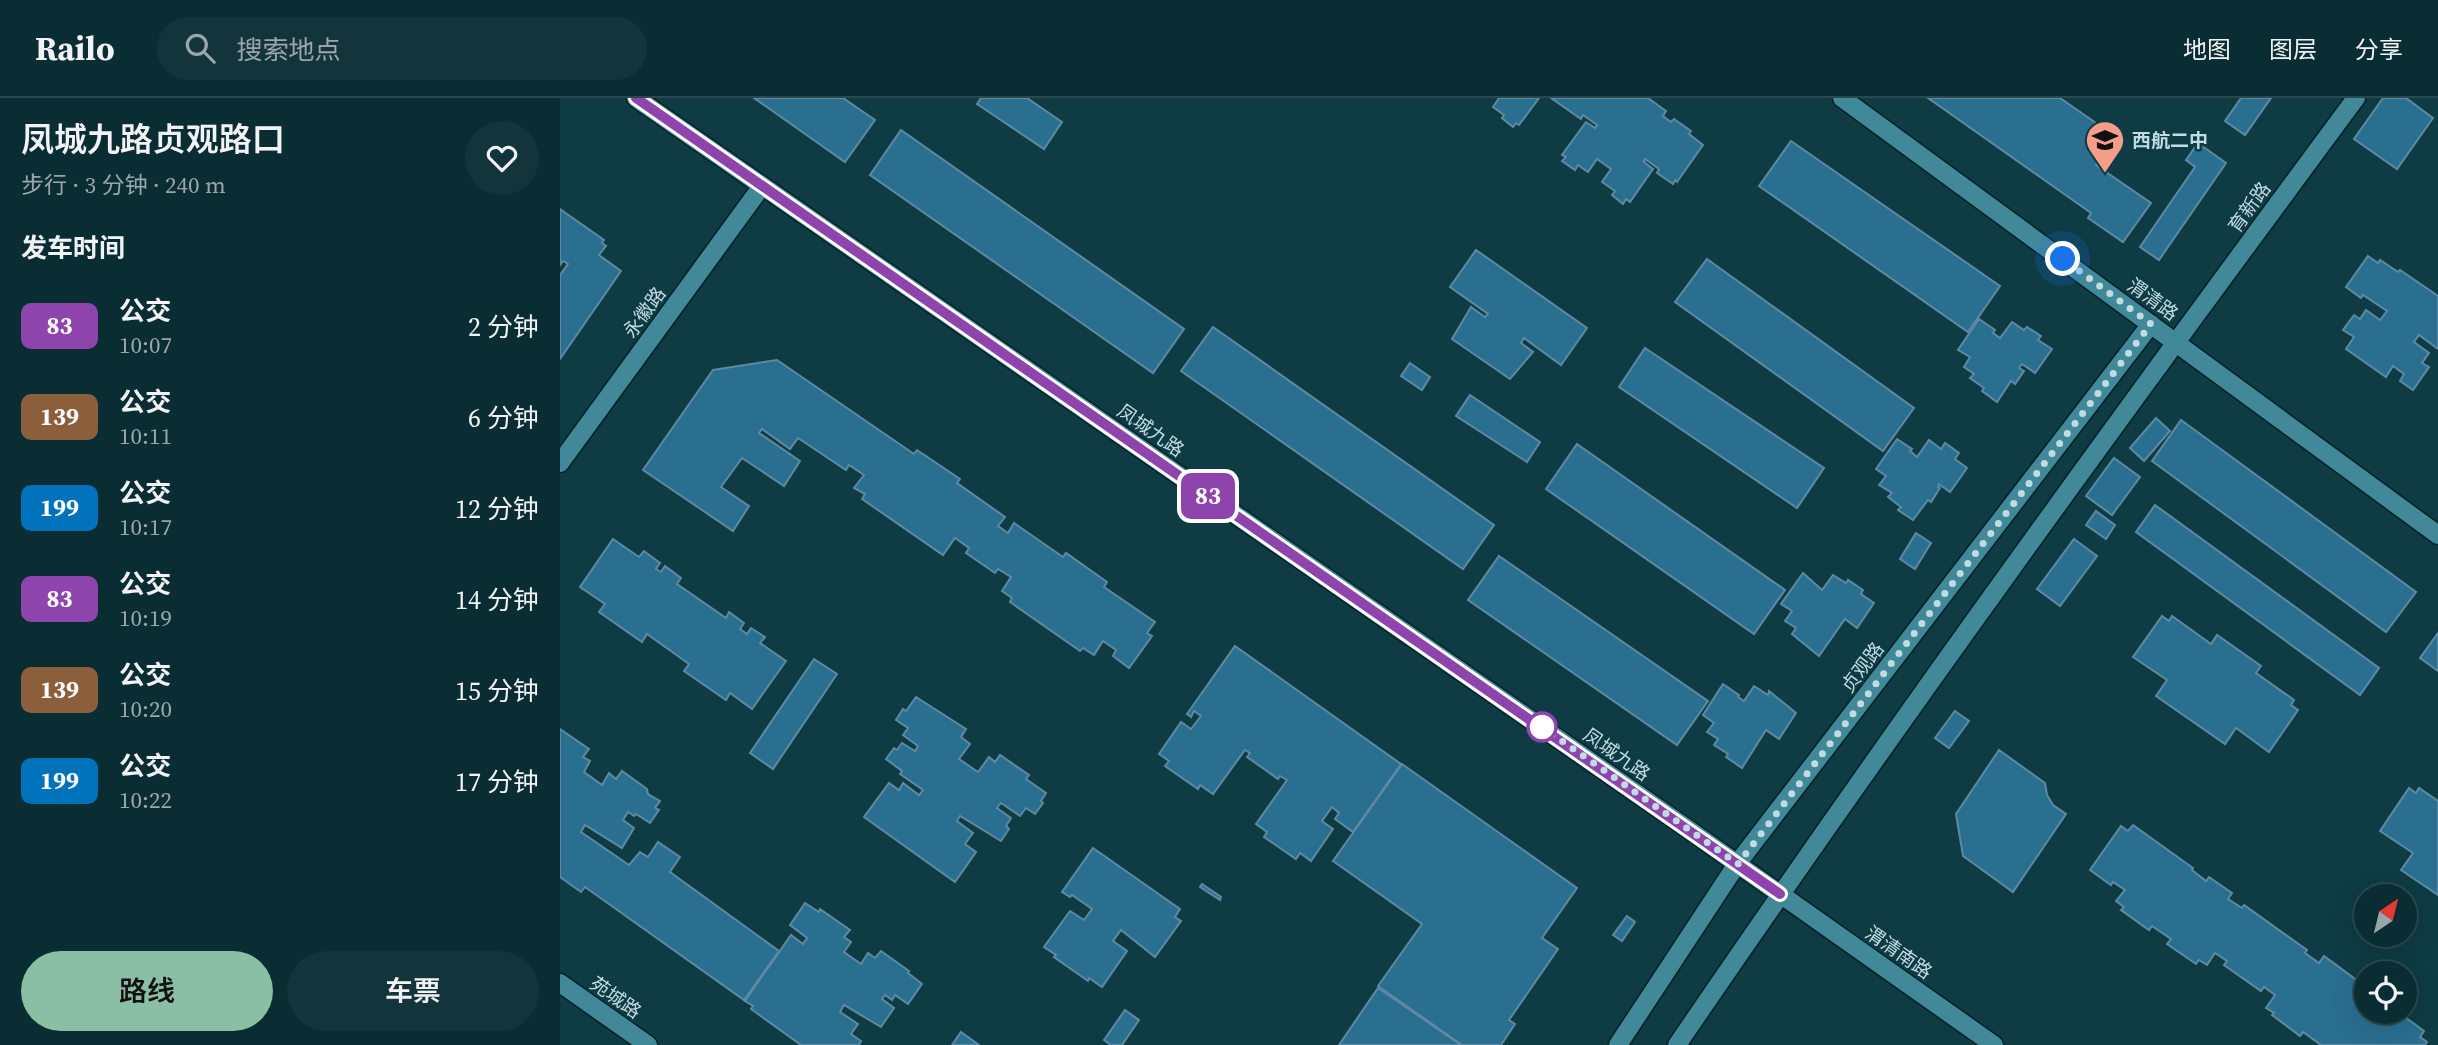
<!DOCTYPE html>
<html lang="zh">
<head>
<meta charset="utf-8">
<style>
	body { margin:0; font-family:"Source Serif 4","Noto Sans SC",serif; background:#13343b; color:#f1f3f6; height:100vh; display:flex; flex-direction:column; font-size:26px; white-space:nowrap }
	* { box-sizing:border-box; margin:0 }
	p { font-size:23px; color:#99a7ac }
	.icon { flex:none; width:38px; height:38px; fill:none; stroke:currentColor; stroke-width:2; stroke-linecap:round; stroke-linejoin:round }
	.map { position:relative; flex:1; overflow:hidden }
	.panel { display:flex; flex-direction:column; background:#0a2c33; width:560px }
	.panel>* { flex:none }
	.badge { padding:0 14px; border-radius:10px; font-size:24px; line-height:46px }
	.needle { width:46px; rotate:35deg }
	.controls { position:absolute; left:1794px; top:786px; display:grid; gap:14px }
	.controls a { display:grid; place-items:center; width:63px; height:63px; border-radius:50%; background:#0a2c33; box-shadow:0 7px 28px #0002,0 0 0 2px #2a484e; font-size:35px }
	.you { position:absolute; width:35px; height:35px; margin:-18px; border:5px solid #fff; border-radius:50%; background:#1a73e8; box-shadow:0 0 0 10px #1a73e833 }
	.map>.badge { position:absolute; translate:-50% -50%; box-shadow:0 0 0 4px #fff }
	h2 { padding:0 21px; font-size:26px; line-height:63px }
	.round { display:grid; place-items:center; flex:none; width:74px; height:74px; border-radius:37px; background:#13343b }
	.head { display:flex; align-items:center; justify-content:space-between; height:119px; padding:0 21px }
	h1 { font-size:33px; font-weight:600; line-height:52px }
	.button { display:flex; gap:14px; margin-top:auto; padding:14px 21px }
	.button a { flex:1; height:80px; border-radius:42px; background:#8abfa5; color:#111; font-size:28px; font-weight:600; line-height:80px; text-align:center }
	.button a+a { background:#13343b; color:#f1f3f6 }
	ul { padding:0; list-style:none }
	li { display:flex; align-items:center; gap:21px; height:91px; padding:0 21px }
	li div { flex:1 }
	li b { display:block; font-size:26px }
	li em { font-style:normal }
	li .badge { min-width:77px; font-weight:700; text-align:center }
	header { display:flex; align-items:center; gap:42px; box-sizing:border-box; height:98px; padding:0 35px; background:#0a2c33; border-bottom:2px solid #2a484e }
	header strong { font-size:33px }
	nav { display:flex; gap:38px; margin-inline-start:auto; font-size:24px }
	.search { width:490px; height:63px; background:#13343b; display:flex; align-items:center; gap:18px; box-sizing:border-box; padding:0 24px; border-radius:38px; color:#99a7ac; font-size:26px }
	main { display:flex; flex:1; min-height:0 }
	.map>svg:first-child { display:block }
</style>
</head>
<body>
<header>
<strong>Railo</strong>
<div class="search"><svg class="icon" aria-label="search" viewBox="0 0 24 24"><circle cx="10" cy="10" r="6"/><path d="M15 15l6 6"/></svg>搜索地点</div>
<nav><a>地图</a><a>图层</a><a>分享</a></nav>
</header>
<main>
<section class="panel">
<div class="head"><div><h1>凤城九路贞观路口</h1><p>步行 · 3 分钟 · 240 m</p></div><a class="round"><svg class="icon" aria-label="heart" viewBox="0 0 24 24"><path d="M12 20l-8-8c-3-5 5-10 8-4 3-6 11-1 8 4z"/></svg></a></div>
<h2>发车时间</h2>
<ul>
<li><span class="badge" style="background:#8e44ad;color:#fff">83</span><div><b>公交</b><p>10:07</p></div><em>2 分钟</em></li>
<li><span class="badge" style="background:#8b5e3c;color:#fff">139</span><div><b>公交</b><p>10:11</p></div><em>6 分钟</em></li>
<li><span class="badge" style="background:#0072bc;color:#fff">199</span><div><b>公交</b><p>10:17</p></div><em>12 分钟</em></li>
<li><span class="badge" style="background:#8e44ad;color:#fff">83</span><div><b>公交</b><p>10:19</p></div><em>14 分钟</em></li>
<li><span class="badge" style="background:#8b5e3c;color:#fff">139</span><div><b>公交</b><p>10:20</p></div><em>15 分钟</em></li>
<li><span class="badge" style="background:#0072bc;color:#fff">199</span><div><b>公交</b><p>10:22</p></div><em>17 分钟</em></li>
</ul>
<div class="button"><a>路线</a><a>车票</a></div>
</section>
<div class="map">
<svg width="1878" height="947" viewBox="0 0 1878 947">
	<rect width="100%" height="100%" fill="#0e3b44"/>
	<g fill="#2a6e90" stroke="#5d8aa2" stroke-width="2">
		<polygon points="194,0 283,0 315,22 285,64"/>
		<polygon points="421,0 467,0 502,24 484,51 417,6"/>
		<polygon points="939,0 979,0 959,27 956,25 953,29 942,20 944,17 933,9"/>
		<polygon points="991,0 1088,0 1106,13 1103,18 1111,24 1114,21 1131,33 1129,36 1143,47 1117,84 1115,82 1113,86 1097,75 1099,71 1085,61 1084,64 1093,71 1070,104 1066,101 1063,106 1052,97 1055,93 1042,84 1051,71 1037,61 1028,74 1018,67 1015,72 1002,63 1006,59 1002,57 1026,24 1035,30 1037,27 1023,17 1021,21"/>
		<polygon points="1368,0 1500,0 1556,39 1536,67 1591,105 1563,144 1528,120 1531,115"/>
		<polygon points="1681,0 1711,0 1685,37 1665,23"/>
		<polygon points="1823,0 1846,0 1873,20 1837,71 1794,41"/>
		<polygon points="341,32 624,231 593,275 310,77"/>
		<polygon points="1231,43 1440,188 1408,234 1199,88"/>
		<polygon points="1638,45 1666,65 1599,162 1580,149 1635,69 1626,62"/>
		<polygon points="0,111 44,142 42,145 46,148 39,157 61,173 0,261 0,177 8,166 3,163 0,167"/>
		<polygon points="916,152 1027,230 1001,267 964,240 961,245 973,254 950,281 892,241 911,209 925,219 928,216 890,189"/>
		<polygon points="1808,158 1818,165 1820,162 1838,174 1840,172 1878,198 1878,251 1859,237 1854,244 1869,255 1862,265 1869,269 1853,292 1840,283 1844,276 1833,268 1826,279 1786,251 1794,239 1783,232 1794,217 1800,221 1806,212 1820,222 1827,213 1803,197 1801,200 1786,189"/>
		<polygon points="1147,161 1354,310 1323,353 1115,204"/>
		<polygon points="1419,221 1435,232 1433,235 1440,240 1452,224 1464,232 1467,229 1481,238 1478,242 1492,251 1475,275 1462,266 1459,270 1464,273 1455,286 1451,283 1437,304 1422,293 1424,290 1410,280 1414,276 1404,269 1410,259 1398,252"/>
		<polygon points="653,229 934,427 903,471 621,273"/>
		<polygon points="1085,250 1264,370 1237,410 1059,289"/>
		<polygon points="217,262 354,356 357,352 400,381 397,385 445,419 438,428 448,435 454,425 503,459 506,455 547,484 544,489 595,524 587,535 592,538 569,570 553,558 556,552 543,543 534,557 523,550 520,553 450,504 452,500 442,493 451,479 438,471 435,475 406,455 409,450 395,440 383,457 302,401 305,396 294,390 304,377 289,367 286,372 238,340 230,351 202,331 199,335 240,363 224,388 182,360 161,389 189,408 173,433 83,372 153,272"/>
		<polygon points="850,265 870,279 862,292 841,278"/>
		<polygon points="910,297 980,344 967,364 896,318"/>
		<polygon points="1596,320 1610,333 1584,363 1570,350"/>
		<polygon points="1621,322 1856,494 1826,534 1592,363"/>
		<polygon points="1337,341 1352,351 1350,353 1357,359 1369,342 1381,351 1385,345 1399,355 1395,361 1407,370 1390,394 1379,386 1378,389 1380,390 1371,404 1368,402 1353,422 1338,412 1341,409 1328,399 1332,395 1319,387 1326,378 1316,371"/>
		<polygon points="1017,346 1225,492 1194,536 986,391"/>
		<polygon points="1554,360 1580,379 1552,417 1526,398"/>
		<polygon points="1595,407 1819,570 1800,597 1576,434"/>
		<polygon points="1536,413 1555,427 1546,441 1526,427"/>
		<polygon points="1356,435 1371,445 1355,471 1340,461"/>
		<polygon points="53,441 79,459 84,453 100,465 96,471 101,474 105,468 121,480 117,486 166,520 169,514 184,525 180,531 187,536 191,530 205,539 200,545 226,563 192,611 170,595 166,602 124,573 129,566 87,536 82,544 39,514 45,506 20,489"/>
		<polygon points="1514,441 1537,458 1500,508 1477,491"/>
		<polygon points="939,458 1148,603 1117,647 908,502"/>
		<polygon points="1243,475 1262,492 1273,477 1286,485 1288,482 1303,492 1301,496 1314,505 1297,530 1285,521 1259,558 1232,536 1236,530 1225,523 1232,513 1221,506"/>
		<polygon points="1602,518 1609,523 1612,518 1651,546 1657,537 1701,568 1696,575 1734,602 1731,607 1738,612 1709,654 1676,630 1665,646 1596,598 1607,582 1573,559"/>
		<polygon points="1878,535 1878,573 1860,560"/>
		<polygon points="675,548 841,666 793,734 775,721 779,715 772,709 762,723 773,731 751,763 740,755 736,761 704,739 707,734 696,726 727,682 720,678 718,681 687,659 690,655 685,652 653,696 640,687 638,691 605,668 609,663 599,656 621,624 631,631 641,618 634,613 631,619 627,616"/>
		<polygon points="254,561 277,576 213,671 190,655"/>
		<polygon points="1163,586 1179,597 1178,599 1184,603 1194,588 1208,597 1209,593 1236,615 1219,641 1206,632 1182,670 1166,659 1168,656 1154,647 1158,641 1147,634 1154,625 1143,617"/>
		<polygon points="356,599 406,631 401,639 410,646 399,661 418,674 429,659 435,664 440,657 469,677 466,681 486,695 481,703 483,705 475,716 466,710 460,718 441,705 437,710 451,720 446,728 449,731 441,743 400,718 397,723 413,735 405,746 416,754 395,784 304,719 329,685 339,692 343,685 359,697 363,692 340,676 342,673 326,661 334,650 337,652 342,645 355,653 358,648 343,637 348,630 336,622 343,611 346,613"/>
		<polygon points="1395,613 1409,623 1389,650 1375,640"/>
		<polygon points="0,631 29,651 23,659 30,663 24,674 42,687 49,675 56,681 62,673 87,691 88,696 100,703 95,710 99,712 90,725 76,716 74,718 68,714 63,722 74,730 62,750 25,727 21,734 69,767 80,754 88,759 98,744 120,759 110,774 219,853 184,902 25,789 21,794 0,779"/>
		<polygon points="1439,652 1485,685 1487,697 1493,707 1506,716 1453,794 1403,758 1396,716"/>
		<polygon points="842,666 1017,790 982,840 998,851 949,922 955,926 941,947 902,947 818,888 862,826 773,763"/>
		<polygon points="1849,690 1856,695 1859,690 1878,703 1878,797 1841,772 1853,755 1820,733"/>
		<polygon points="1573,727 1633,770 1632,772 1646,783 1649,779 1672,795 1668,801 1682,810 1684,807 1747,852 1745,855 1759,865 1764,858 1806,889 1806,914 1829,914 1835,918 1838,914 1864,933 1860,939 1867,944 1865,947 1761,947 1743,934 1740,938 1712,917 1714,915 1706,910 1715,897 1704,889 1701,893 1664,867 1667,863 1655,855 1647,867 1639,862 1636,866 1607,846 1611,841 1592,828 1589,832 1561,812 1564,809 1556,803 1565,792 1553,784 1551,787 1530,772 1561,728 1568,733"/>
		<polygon points="533,750 620,811 615,819 621,823 595,859 561,832 553,843 567,853 542,889 529,880 528,883 494,859 496,857 484,849 510,813 524,822 532,811 512,797 510,799 502,794"/>
		<polygon points="642,786 661,799 660,802 640,789"/>
		<polygon points="245,805 259,814 260,811 290,832 284,839 291,844 284,854 301,866 308,855 315,860 321,853 349,873 348,875 362,886 348,906 335,897 332,902 325,897 322,901 334,910 321,929 284,907 280,914 298,926 291,936 301,943 299,947 241,947 191,911 193,908 185,903 231,837 243,846 247,840 230,827"/>
		<polygon points="1067,818 1075,824 1062,843 1053,837"/>
		<polygon points="818,890 901,947 779,947"/>
		<polygon points="565,912 579,922 562,947 551,947 544,942"/>
		<polygon points="401,934 419,947 392,947"/>
	</g>
	<g fill="none" stroke-linecap="round" stroke-linejoin="round">
		<g stroke="#032127" stroke-width="21">
			<g id="secondary">
				<polyline points="76,0 1128,731 1434,947"/>
				<polyline points="1282,0 1878,437"/>
				<polyline points="0,365 202,88"/>
				<polyline points="0,885 88,947"/>
				<polyline points="1058,947 1177,766 1591,226"/>
				<path d="M1117,947C1336,626 1565,312 1796,0"/>
			</g>
		</g>
		<use href="#secondary" stroke="#418998" stroke-width="18"/>
	</g>
	<g fill="none" stroke-linecap="round" stroke-linejoin="round">
		<g stroke="#fff" stroke-width="16">
			<polyline id="line" points="76,0 1220,796"/>
		</g>
		<use href="#line" stroke="#8e44ad" stroke-width="10"/>
		<polyline stroke="#c0dce2" stroke-width="7" stroke-dasharray="0 12.6" points="982,629 1178,766 1591,226 1503,161"/>
	</g>
	<defs>
		<g id="school-pin" transform="scale(2.0125)"><path d="M0 17L-7.5 6A9.5 9.5 0 1 1 7.5 6Z" fill="#f49e8a" stroke="#0e3b44"/><path d="M0-5L7-2L0 1L-7-2ZM-4 1L0 2.5L4 1V4Q0 6-4 4Z" fill="#111"/></g>
	</defs>
	<g fill-rule="evenodd">
		<use href="#school-pin" x="1545" y="42"/>
	</g>
	<circle fill="#fff" stroke="#8e44ad" stroke-width="3.5" cx="982" cy="629" r="14"/>
	<g text-anchor="middle" dominant-baseline="central" stroke-width="5" stroke-linejoin="round" paint-order="stroke">
		<g font-size="19" font-weight="bold" fill="#c0dce2" stroke="#0e3b44" text-anchor="start">
			<text x="1572" y="42">西航二中</text>
		</g>
		<g font-size="19" fill="#c0dce2" stroke="#0e3b44">
			<text transform="translate(1689 109) rotate(-54)">育新路</text>
			<text transform="translate(1593 201) rotate(36)">渭清路</text>
			<text transform="translate(84 214) rotate(-54)">永徽路</text>
			<text transform="translate(591 332) rotate(35)">凤城九路</text>
			<text transform="translate(1302 569) rotate(-53)">贞观路</text>
			<text transform="translate(1057 656) rotate(35)">凤城九路</text>
			<text transform="translate(1339 854) rotate(35)">渭清南路</text>
			<text transform="translate(56 899) rotate(35)">苑城路</text>
		</g>
	</g>
</svg>
<div class="controls">
<a><svg class="needle" viewBox="-14 -14 28 28"><path d="M0-13l5 13h-10z" fill="#e53935"/><path d="M0 13l5-13h-10z" fill="#99a7ac"/></svg></a>
<a><svg class="icon" aria-label="locate" viewBox="0 0 24 24"><circle cx="12" cy="12" r="6"/><path d="M12 2v4M12 18v4M2 12h4M18 12h4"/></svg></a>
</div>
<div class="you" style="left:1503px;top:161px"></div>
<b class="badge" style="left:648px;top:398px;background:#8e44ad;color:#fff">83</b>
</div>
</main>
</body>
</html>
